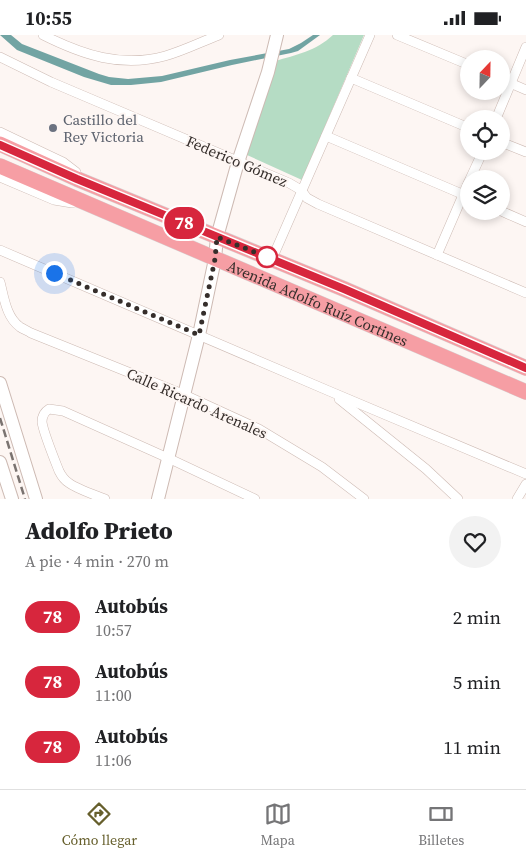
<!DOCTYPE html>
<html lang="es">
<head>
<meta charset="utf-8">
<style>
	body { margin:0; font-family:"Source Serif 4",serif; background:#f2f2f2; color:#202124; height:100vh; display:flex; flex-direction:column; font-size:19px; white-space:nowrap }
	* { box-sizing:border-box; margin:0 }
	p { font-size:16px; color:#757577 }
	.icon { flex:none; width:28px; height:28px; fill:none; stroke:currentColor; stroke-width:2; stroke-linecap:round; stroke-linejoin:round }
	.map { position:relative; height:464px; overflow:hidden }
	.sheet { display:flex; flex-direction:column; background:#fff; flex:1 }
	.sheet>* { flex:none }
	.badge { padding:0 10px; border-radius:16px; font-size:18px; line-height:32px }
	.needle { width:32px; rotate:22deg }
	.buttons { position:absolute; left:460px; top:15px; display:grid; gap:10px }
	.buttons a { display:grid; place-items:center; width:50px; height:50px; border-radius:50%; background:#fff; box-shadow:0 2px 8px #0003; font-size:25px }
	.you { position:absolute; width:25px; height:25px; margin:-12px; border:4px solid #fff; border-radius:50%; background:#1a73e8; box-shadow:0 0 0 8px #1a73e833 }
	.map>.badge { position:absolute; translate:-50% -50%; box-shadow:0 0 0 2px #fff }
	.round { display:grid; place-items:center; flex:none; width:52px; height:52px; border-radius:26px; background:#f2f2f2 }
	.head { display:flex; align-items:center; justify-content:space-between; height:85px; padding:0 25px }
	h1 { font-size:24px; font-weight:800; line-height:38px }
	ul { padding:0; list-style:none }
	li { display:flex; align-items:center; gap:15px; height:65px; padding:0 25px }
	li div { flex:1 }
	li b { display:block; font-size:19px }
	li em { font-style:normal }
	li .badge { min-width:55px; font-weight:700; text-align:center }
	.status { display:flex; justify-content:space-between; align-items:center; height:35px; padding:0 25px; background:#fff; direction:ltr }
	.status svg { height:14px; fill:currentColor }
	.tabs { display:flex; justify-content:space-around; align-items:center; height:70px; border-top:1px solid #e0e0e0; background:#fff; font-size:14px; color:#757577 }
	.tabs a { display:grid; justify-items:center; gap:2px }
	.tabs .on { color:#665f2c }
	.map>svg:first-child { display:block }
</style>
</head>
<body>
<div class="status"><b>10:55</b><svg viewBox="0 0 49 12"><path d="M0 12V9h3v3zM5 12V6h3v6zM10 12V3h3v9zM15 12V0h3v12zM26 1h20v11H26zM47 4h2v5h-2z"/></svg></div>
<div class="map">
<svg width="526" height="464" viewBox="0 0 526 464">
	<rect width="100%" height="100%" fill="#fdf6f3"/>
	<path fill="#b5dcc4" d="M333,0H364L302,145L247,120L275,26C296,20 316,16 333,0Z"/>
	<polygon fill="#72a4a3" points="0,0 11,0 22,9 99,39 109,42 128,44 162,41 230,25 289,14 301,8 313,0 320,0 298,16 291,18 232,30 161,47 131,50 111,50 84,42 17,15"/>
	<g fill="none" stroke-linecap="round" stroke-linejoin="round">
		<g stroke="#cdbab3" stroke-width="10">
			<g id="street">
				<path d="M43,0C83,20 121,33 165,21C183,16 201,7 219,0"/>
				<polyline points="397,0 469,30"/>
				<polyline points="0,22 51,47 289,148 301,155 307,163 318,169 526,258"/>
				<polyline points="351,43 469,93"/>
				<polyline points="501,44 526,55"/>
				<polyline points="496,84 526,12"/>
				<polyline points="0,97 46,119 63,127 76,137 77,143"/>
				<polyline points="326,101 469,162"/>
				<polyline points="501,107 526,117"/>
				<polyline points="0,142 54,165 72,168"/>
				<polyline points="470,144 483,116"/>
				<polyline points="501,176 526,187"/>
				<polyline points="0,215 329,356 526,439"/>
				<polyline points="437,220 469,146"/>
				<polyline points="272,224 370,0"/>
				<path d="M0,247C4,262 6,282 20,292C23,294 28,296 31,298L185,360L259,394L322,432L364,464"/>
				<polyline points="339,364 426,434 458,464"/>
				<path d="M105,464C95,460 77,454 69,448C64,445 61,440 59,436C55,426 43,396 42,387C42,381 44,377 49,374L63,376L168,423L255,464"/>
				<polyline points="517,464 526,449"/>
			</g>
		</g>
		<g stroke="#cdbab3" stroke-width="14">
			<g id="secondary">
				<polyline points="0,348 36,464"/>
				<polyline points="0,427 12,464"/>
				<polyline points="158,464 199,300 215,224 217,202 238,127 268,37 277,0"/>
			</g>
		</g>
		<g stroke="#d7d5d5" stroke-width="16">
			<g id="primary">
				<polyline points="0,109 77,144 344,254 526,333"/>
				<path id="s1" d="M0,131L526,357"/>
			</g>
		</g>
		<use href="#street" stroke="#fff" stroke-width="9"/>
		<use href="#secondary" stroke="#fff" stroke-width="12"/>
		<use href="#primary" stroke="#f69ea4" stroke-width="15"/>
		<polyline stroke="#7a7370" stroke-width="2.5" stroke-dasharray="8 4" stroke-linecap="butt" points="0,383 25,464"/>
	</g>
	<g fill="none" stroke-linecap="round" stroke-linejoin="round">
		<g stroke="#fff" stroke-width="11">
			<polyline id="line" points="0,110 77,144 344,254 526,333"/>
		</g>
		<use href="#line" stroke="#d7263d" stroke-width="8"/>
		<polyline stroke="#352e2b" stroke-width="5" stroke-dasharray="0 9" points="54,238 199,300 215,224 217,202 272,224 267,222"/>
	</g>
	<circle fill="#6b7280" stroke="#fdf6f3" stroke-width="2" cx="53" cy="93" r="5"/>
	<circle fill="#fff" stroke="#d7263d" stroke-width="2.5" cx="267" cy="222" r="10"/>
	<g text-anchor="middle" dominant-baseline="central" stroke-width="4" stroke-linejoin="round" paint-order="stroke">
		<g font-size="15" fill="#5b616d" stroke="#fdf6f3" text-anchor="start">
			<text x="63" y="84">Castillo del<tspan x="63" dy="17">Rey Victoria</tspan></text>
		</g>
		<g font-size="15" fill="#352e2b" stroke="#fdf6f3">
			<text transform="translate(237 126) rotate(23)">Federico Gómez</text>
			<text stroke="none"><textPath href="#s1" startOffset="346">Avenida Adolfo Ruíz Cortines</textPath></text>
			<text transform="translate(197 368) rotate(24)">Calle Ricardo Arenales</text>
		</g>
	</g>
</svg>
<div class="buttons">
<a><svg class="needle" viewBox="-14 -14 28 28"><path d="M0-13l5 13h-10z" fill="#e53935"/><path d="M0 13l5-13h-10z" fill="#757577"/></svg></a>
<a><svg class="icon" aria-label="locate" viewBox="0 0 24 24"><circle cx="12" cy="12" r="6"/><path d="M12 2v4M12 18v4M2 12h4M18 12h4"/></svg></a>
<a><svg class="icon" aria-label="layers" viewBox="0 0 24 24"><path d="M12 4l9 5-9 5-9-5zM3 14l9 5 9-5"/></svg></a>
</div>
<div class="you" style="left:54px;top:238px"></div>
<b class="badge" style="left:184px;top:188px;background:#d7263d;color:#fff">78</b>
</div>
<section class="sheet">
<div class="head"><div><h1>Adolfo Prieto</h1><p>A pie · 4 min · 270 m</p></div><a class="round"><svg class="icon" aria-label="heart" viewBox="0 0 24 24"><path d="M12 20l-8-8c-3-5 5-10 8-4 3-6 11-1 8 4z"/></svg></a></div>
<ul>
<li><span class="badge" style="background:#d7263d;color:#fff">78</span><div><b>Autobús</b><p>10:57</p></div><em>2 min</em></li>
<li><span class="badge" style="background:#d7263d;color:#fff">78</span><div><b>Autobús</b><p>11:00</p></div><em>5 min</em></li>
<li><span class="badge" style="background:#d7263d;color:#fff">78</span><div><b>Autobús</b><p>11:06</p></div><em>11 min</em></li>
</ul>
</section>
<nav class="tabs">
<a class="on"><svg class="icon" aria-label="directions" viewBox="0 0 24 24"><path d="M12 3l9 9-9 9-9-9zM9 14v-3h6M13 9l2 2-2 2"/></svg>Cómo llegar</a>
<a><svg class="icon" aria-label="map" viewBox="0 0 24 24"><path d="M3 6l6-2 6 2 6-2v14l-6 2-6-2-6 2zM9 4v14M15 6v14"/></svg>Mapa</a>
<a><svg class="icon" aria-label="tickets" viewBox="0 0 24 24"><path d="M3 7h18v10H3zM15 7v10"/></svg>Billetes</a>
</nav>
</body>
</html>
